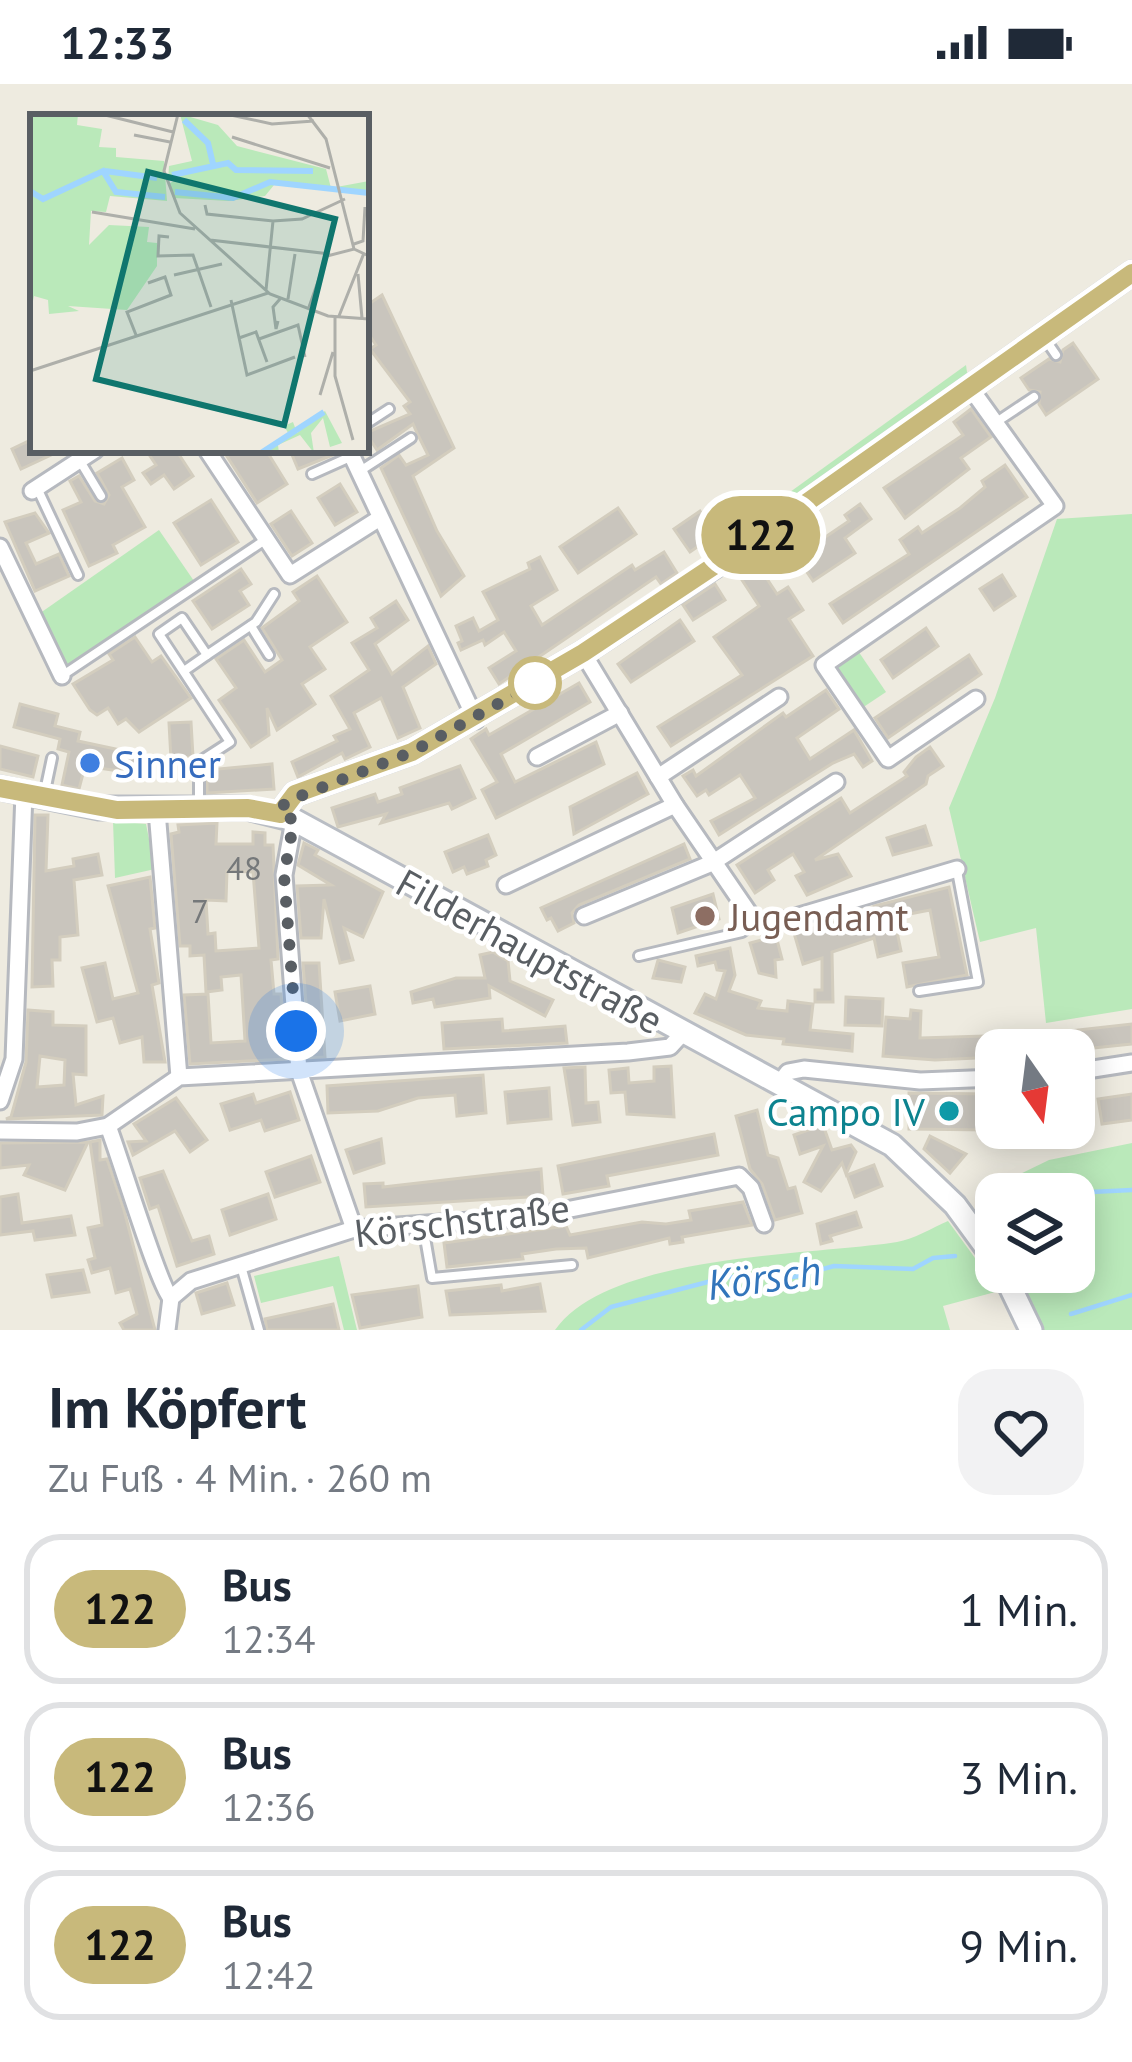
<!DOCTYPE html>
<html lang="de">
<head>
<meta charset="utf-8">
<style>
	body { margin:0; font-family:"PT Sans",sans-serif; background:#f2f2f3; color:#1f2937; height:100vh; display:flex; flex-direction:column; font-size:45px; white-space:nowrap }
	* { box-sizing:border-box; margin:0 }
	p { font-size:39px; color:#747a83 }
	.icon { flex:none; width:66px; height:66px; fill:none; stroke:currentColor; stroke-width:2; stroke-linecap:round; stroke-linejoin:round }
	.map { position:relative; height:1246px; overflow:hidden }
	.side { display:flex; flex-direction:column; background:#fff; flex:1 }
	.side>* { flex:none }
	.badge { padding:0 24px; border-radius:39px; font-size:42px; line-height:78px }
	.needle { width:78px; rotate:166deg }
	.controls { position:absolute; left:975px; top:945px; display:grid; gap:24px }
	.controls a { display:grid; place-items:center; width:120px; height:120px; border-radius:24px; background:#fff; box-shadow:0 6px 30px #0003; font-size:60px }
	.you { position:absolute; width:60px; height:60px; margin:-30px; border:9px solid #fff; border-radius:50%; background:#1a73e8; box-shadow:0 0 0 18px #1a73e833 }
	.map>.badge { position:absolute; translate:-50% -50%; box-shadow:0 0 0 6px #fff }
	.round { display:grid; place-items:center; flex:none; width:126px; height:126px; border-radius:36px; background:#f2f2f3 }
	.head { display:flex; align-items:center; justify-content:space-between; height:204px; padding:0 48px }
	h1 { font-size:57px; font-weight:700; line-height:90px }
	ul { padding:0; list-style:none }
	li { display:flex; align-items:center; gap:36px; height:150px; margin:0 24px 18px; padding:0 24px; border:6px solid #e0e1e3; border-radius:36px }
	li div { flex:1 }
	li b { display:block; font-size:45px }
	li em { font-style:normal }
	li .badge { min-width:132px; font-weight:700; text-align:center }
	.status { display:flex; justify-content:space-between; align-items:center; height:84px; padding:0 60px; background:#fff; direction:ltr }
	.status svg { height:33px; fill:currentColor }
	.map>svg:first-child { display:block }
</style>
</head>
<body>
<div class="status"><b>12:33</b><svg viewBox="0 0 49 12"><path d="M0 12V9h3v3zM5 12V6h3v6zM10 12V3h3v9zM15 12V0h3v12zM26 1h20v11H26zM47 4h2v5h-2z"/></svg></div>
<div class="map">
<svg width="1132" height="1246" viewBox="0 0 1132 1246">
	<rect width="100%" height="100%" fill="#eeebe0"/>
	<g fill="#bae9ba">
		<polygon points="966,281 968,295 742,453 736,447"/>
		<polygon points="1132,430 1132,925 1046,939 1036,844 980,858 949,724 995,614 1057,435"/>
		<polygon points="159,446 194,497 62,589 36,532"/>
		<polygon points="854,561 886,608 856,628 824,581"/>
		<polygon points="113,737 146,740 155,785 115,794"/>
		<polygon points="1132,1059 1132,1246 1040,1246 1014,1188 1074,1188 1074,1110 996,1110 996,1157 973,1126 991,1122 985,1107 1049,1076"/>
		<path d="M948,1137L999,1207L943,1222L950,1246H555C610,1169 809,1172 897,1158C914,1155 932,1144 948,1137Z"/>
		<polygon points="339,1172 357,1246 344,1246 333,1202 261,1219 254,1192"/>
	</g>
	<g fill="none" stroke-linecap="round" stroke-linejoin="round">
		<g stroke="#9fd5ff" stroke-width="4.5">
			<polyline points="932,318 961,296"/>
			<polyline points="743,450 780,424"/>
			<polyline points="1050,1110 1132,1106"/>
			<polyline points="1071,1230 1132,1211"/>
			<polyline points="581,1246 611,1223 727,1193 794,1193 834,1182 913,1185 933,1174 955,1172"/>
		</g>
	</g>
	<g fill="#c9c5bd" stroke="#d3cdbe" stroke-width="3" fill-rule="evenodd">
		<polygon points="382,211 454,364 413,392 437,447 464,492 441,512 381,384 399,371 406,381 428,371 418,351 413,340 377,366 366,349 410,330 404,322 410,318 370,265 376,261 366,246 366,222"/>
		<polygon points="1073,259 1098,295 1046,331 1039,320 1040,308 1029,306 1021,294 1049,275 1060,278 1063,266"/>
		<polygon points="971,325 991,353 961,374 969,385 905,434 884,404 963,351 954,338"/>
		<polygon points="33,355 33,366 62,366 21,385 12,365"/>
		<polygon points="146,366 176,366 193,392 174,405 164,391 151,400 143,389 156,381"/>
		<polygon points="223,366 266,366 287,400 257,419"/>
		<polygon points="290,366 337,366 338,369 298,385"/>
		<polygon points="122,374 134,396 122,403 145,443 113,461 117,469 89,482 63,426 81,418 70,397 79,392 95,417 104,420 109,411 97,389"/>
		<polygon points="1005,381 1027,413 843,539 830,520 909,470 900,456 918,443 922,449 960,424 985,403 982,397"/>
		<polygon points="340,400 357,428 335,441 318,414"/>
		<polygon points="211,416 238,458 201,481 174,439"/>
		<polygon points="860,420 871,435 845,454 855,469 813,497 790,463 811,448 818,458 849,437 845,431"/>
		<polygon points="618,424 636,450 578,489 560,463"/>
		<polygon points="291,427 312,459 292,472 271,440"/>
		<polygon points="700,427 716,450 690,468 674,445"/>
		<polygon points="35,429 49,449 26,459 36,480 59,470 69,492 35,507 5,438"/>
		<polygon points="664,468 677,489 661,500 656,493 499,600 489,584 516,567 504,548 485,561 483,556 461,566 458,559 462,557 456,542 473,534 479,547 498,536 483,508 530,485 528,479 540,473 557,506 531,522 542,541 632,481 635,486"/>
		<polygon points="756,478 777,510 788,503 803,526 789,535 813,572 671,662 658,643 742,591 714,553 759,522 738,490"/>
		<polygon points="241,485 251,500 240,507 249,521 212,545 193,517"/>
		<polygon points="1002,491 1015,512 994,526 980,505"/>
		<polygon points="317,492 347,538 310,563 325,585 302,600 315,620 277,646 267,624 269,651 251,663 219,616 236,604 216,575 244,556 265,588 282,576 262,544 299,517 293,508"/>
		<polygon points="715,500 725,516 693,536 683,521"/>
		<polygon points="396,517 408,536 375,560 392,590 428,562 436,580 403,603 420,644 398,654 381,614 354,629 370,663 345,675 342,669 298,693 292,678 337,657 334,652 350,645 331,612 369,586 352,559 377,544 371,534"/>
		<polygon points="680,536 694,557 631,598 618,580"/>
		<polygon points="926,544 938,562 893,594 881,576"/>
		<polygon points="135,553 152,578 161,572 191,614 139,648 126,635 118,640 108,624 97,631 90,626 73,600 113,576 109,570"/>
		<polygon points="969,571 981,590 888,654 875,634"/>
		<polygon points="579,599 590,618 501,670 515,698 596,658 604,680 496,734 482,706 497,698 471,655 486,645 489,651"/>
		<polygon points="826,606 839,625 797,654 810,675 854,646 872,677 863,683 854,670 833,679 719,751 711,737 755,714 740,691 709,711 706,706 697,712 683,692 693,686 696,692 783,629 786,633"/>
		<polygon points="20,620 58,630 55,642 80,648 78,657 153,673 153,692 85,682 79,705 62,701 69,668 58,665 60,655 14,643"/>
		<polygon points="191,638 193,673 171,675 169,639"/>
		<polygon points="0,662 38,672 33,693 0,685"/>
		<polygon points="930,663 943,682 928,692 926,700 815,776 838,770 851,792 807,811 796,792 804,788 793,770 768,786 774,796 755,809 737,781 841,714 850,729 907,692 904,688 916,673"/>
		<polygon points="272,680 274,705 207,709 207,686"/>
		<polygon points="460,682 475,714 452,725 449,719 381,739 386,730 338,743 332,724 375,710 378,718 402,710 400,704"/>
		<polygon points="637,689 648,710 574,750 570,723"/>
		<polygon points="35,731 48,731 46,787 74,782 73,775 98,770 102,791 74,796 78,851 60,853 60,876 52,876 53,902 32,903"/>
		<path d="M217,739L216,760H253V748L265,749V761H273L278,875L271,876L274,910H281L286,975L190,980L184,911L208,910L211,959L245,957L241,891L221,893L222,906L206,908L204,871L190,872V862H180L171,750L179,748L178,741ZM227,787L253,788L259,864L216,867L215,849L208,850L206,816L226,817Z"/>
		<polygon points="925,742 931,761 893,771 887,754"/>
		<polygon points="488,751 496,771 486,776 488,782 467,790 464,783 453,788 445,768"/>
		<polygon points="304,759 318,766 315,771 383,808 363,853 344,844 353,876 340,879 324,815 321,854 301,854 297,802 331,801 298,781"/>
		<polygon points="684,760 690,775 579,821 572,829 574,839 558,847 551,834 547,836 541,824"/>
		<polygon points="150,793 155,844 150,845 159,899 152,901 165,978 144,978 142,953 120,959 113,934 97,938 82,884 105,879 113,915 138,909 108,802"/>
		<polygon points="949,803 967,891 907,903 903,879 939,873 930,826 894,833 901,867 878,873 874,854 832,868 833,918 815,918 815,906 822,906 822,874 803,880 794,849 852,834 855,842 876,836 874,822"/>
		<polygon points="713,810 719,835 678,849 672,824"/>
		<polygon points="776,852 782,875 775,876 776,893 759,889 750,859"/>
		<polygon points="730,864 735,891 729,907 761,917 758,924 787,927 788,917 813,920 810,946 853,950 852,967 783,960 784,955 746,951 695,929 705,910 716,915 725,887 717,886 715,878 698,882 696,872"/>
		<polygon points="493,868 508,877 510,897 553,916 545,932 489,902 490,914 435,923 433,915 413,919 411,908 456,894 485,894 480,871"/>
		<polygon points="658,876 685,883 681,898 653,894"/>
		<polygon points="303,879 319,879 325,973 310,974"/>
		<polygon points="370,902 375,930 340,937 335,908"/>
		<polygon points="846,913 883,915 882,942 845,941"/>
		<path d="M28,926L53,928V941L86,942V991L73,990L76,1021L103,1012L102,1031L6,1035L11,1033L26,978ZM40,972L65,976L64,1001L37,1003Z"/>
		<polygon points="911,926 921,927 920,954 1052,950 1052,966 996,966 996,973 935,976 883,972 886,933 910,935"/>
		<polygon points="502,935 503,947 565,942 567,959 444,965 442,939"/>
		<polygon points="1132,940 1132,960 1073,966 1069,947"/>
		<polygon points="671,982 674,1033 627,1030 625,1008 611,1009 609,986 628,984 629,999 654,997 654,983"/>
		<polygon points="585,983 586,1019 598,1018 600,1038 573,1041 564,984"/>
		<polygon points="483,991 486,1029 457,1032 455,1011 418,1014 378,1027 328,1029 327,1002"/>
		<polygon points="549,1004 551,1035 508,1039 505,1008"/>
		<polygon points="290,1008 299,1036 265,1047 261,1036 230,1046 221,1020 253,1010 256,1019"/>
		<polygon points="909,1009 990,1010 989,1046 909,1045"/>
		<polygon points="1132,1010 1132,1036 1102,1040 1098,1015"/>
		<polygon points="176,1014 207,1056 190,1068 175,1047 133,1071 128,1058 146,1057 134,1040"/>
		<polygon points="757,1026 768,1071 778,1074 788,1105 795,1103 802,1129 775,1136 762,1100 750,1085 736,1032"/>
		<polygon points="823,1041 832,1066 851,1061 856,1068 846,1090 842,1079 821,1107 804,1098 823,1062 800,1070 794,1051"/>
		<polygon points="714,1050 718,1071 607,1092 609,1102 563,1110 558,1082"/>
		<polygon points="930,1052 966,1070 950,1089 924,1065"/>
		<polygon points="381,1055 384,1079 354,1089 346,1066"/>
		<polygon points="100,1056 100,1076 107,1075 124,1126 155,1246 124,1246 120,1239 137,1230 130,1205 116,1209 110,1184 92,1189 88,1176 95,1174 88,1144 102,1141 90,1058"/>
		<polygon points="88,1058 65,1106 24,1091 29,1081 0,1084 0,1059"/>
		<polygon points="311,1072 320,1098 275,1113 266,1088"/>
		<polygon points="874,1081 882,1102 855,1113 847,1091"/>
		<polygon points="541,1085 543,1112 366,1123 364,1100 383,1099 383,1103"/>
		<polygon points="163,1087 192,1157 209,1152 214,1170 177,1182 158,1122 150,1125 140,1094"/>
		<polygon points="18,1110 22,1139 71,1132 75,1151 35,1156 33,1147 0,1151 0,1113"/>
		<polygon points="268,1110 276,1135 230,1151 222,1126"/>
		<polygon points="743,1118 752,1141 682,1153 683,1158 670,1160 669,1154 588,1174 586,1164 556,1165 522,1170 523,1175 447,1183 444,1159 566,1142 570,1151 642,1138 666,1140 691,1136 689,1127"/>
		<polygon points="856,1128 861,1143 830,1152 832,1157 821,1160 817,1140"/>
		<polygon points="83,1186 89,1208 52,1213 47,1191"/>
		<polygon points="227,1199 234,1221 202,1230 196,1209"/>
		<polygon points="540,1200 545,1227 450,1231 446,1207 501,1201 502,1207"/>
		<polygon points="418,1202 422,1233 360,1244 352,1211"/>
		<polygon points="333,1220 339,1246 267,1246 265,1235"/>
	</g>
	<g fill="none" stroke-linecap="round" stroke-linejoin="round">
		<g stroke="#b6b9bf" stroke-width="14">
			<g id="lane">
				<polyline points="1043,252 1056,271"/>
				<polyline points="995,339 1034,313"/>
				<polyline points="366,340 389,325"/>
				<polyline points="80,377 101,412"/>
				<polyline points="360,387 411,354"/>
				<polyline points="312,390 350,373"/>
				<polyline points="38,406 78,491"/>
				<polyline points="251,542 269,571"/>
				<polyline points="207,571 256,538 274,510"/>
				<polyline points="184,587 207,571 182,534 159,550 230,658 199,678 199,724"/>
				<polyline points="63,591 265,456"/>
				<polyline points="44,712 52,674"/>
				<polyline points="639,872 742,848 754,839"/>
				<polyline points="919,907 978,898 957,787"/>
				<polyline points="423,1142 432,1194 572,1181"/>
				<polyline points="241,1182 259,1246"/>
			</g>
		</g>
		<g stroke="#b6b9bf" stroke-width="21">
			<g id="street">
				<polyline points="969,302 1055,422 824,581 888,675 976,615"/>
				<polyline points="207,366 290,491 380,434"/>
				<polyline points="349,366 476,636"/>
				<polyline points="32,407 95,366"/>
				<polyline points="0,463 62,592"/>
				<polyline points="583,569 675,721 755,838 772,840 957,785"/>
				<polyline points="537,673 620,629"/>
				<polyline points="658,693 779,613"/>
				<polyline points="157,727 179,993"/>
				<polyline points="294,736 284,791 299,987 354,1145"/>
				<polyline points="506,801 675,721"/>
				<polyline points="584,832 712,779 836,698"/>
				<polyline points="1074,988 1132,979"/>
				<polyline points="779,1000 788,988 804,985 920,997 996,994"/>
				<polyline points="0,1017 14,975 24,709"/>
				<path d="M108,1042C119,1070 159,1203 171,1214"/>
				<polyline points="0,1047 77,1048 108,1042 179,993 628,968 670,963 681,951"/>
				<polyline points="167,1246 171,1214 191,1197 354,1145 530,1133 739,1092 751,1104 764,1140"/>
			</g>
		</g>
		<g stroke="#b9bdc4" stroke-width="27">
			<g id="secondary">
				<polyline points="0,704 99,724 247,724 294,736 892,1061 955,1121 996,1177"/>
				<polyline points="280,730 295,710 412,668 583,569 741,465 1132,189"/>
				<polyline points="1003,1188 1031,1246"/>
			</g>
		</g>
		<use href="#lane" stroke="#fff" stroke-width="8"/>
		<use href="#street" stroke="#fff" stroke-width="15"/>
		<use href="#secondary" stroke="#fff" stroke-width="21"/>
	</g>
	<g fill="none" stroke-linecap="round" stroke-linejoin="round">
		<g stroke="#fff" stroke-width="27">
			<polyline id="line" points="0,704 117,726 248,724 280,730 295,710 412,668 583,569 765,448 1132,189"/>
		</g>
		<use href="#line" stroke="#c8b97b" stroke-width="18"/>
		<polyline stroke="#595e63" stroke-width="12" stroke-dasharray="0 21.6" points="296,947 284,791 294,736 280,730 285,718 412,668 535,599"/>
	</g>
	<circle fill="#fff" stroke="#c8b97b" stroke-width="6" cx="535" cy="599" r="24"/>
	<circle fill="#3f7fe0" stroke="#fff" stroke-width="4.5" cx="90" cy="679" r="12"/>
	<circle fill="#8d6e63" stroke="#fff" stroke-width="4.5" cx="705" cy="832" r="12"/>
	<circle fill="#0f9aa8" stroke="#fff" stroke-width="4.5" cx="949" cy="1027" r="12"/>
	<g text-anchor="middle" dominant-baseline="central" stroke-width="9" stroke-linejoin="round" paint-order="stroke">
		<g font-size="33" fill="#75787a">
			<text x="244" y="783">48</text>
			<text x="200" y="826">7</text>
		</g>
		<g font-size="39" fill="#366cbe" stroke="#fff" text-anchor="start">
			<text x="114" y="679">Sinner</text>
		</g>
		<g font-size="39" fill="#785e54" stroke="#fff" text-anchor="start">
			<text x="729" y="832">Jugendamt</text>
		</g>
		<g font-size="39" fill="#595e63" stroke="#fff">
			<text transform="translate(530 867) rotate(29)">Filderhauptstraße</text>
			<text transform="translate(462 1136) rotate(-7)">Körschstraße</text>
		</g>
		<g font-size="39" fill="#0d838f" stroke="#fff" text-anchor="end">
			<text x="925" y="1027">Campo IV</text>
		</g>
		<g font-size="42" font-style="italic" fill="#3275bb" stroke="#fff">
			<text transform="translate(764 1193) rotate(-8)">Körsch</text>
		</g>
	</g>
	<g transform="translate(30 30)">
		<rect width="339" height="339" fill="#eeebe0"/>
		<path d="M0,0H48L47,11L72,15L69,33L86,34V43L134,47L137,87L80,82L76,98L61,97L59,131L79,111L119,113L117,128L127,129V152L97,196L38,192L49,197L19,200L18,186L4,182L0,201ZM150,0L188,11L207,32L296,55L301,74L339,67V81L244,71L235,82L199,87L144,84L138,70L148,65L138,67L139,52L162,47ZM295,297L312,329L300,333L293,304L281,319L284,339L270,321L248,331L249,339H228L260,322L254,312L263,308L267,319Z" fill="#bae9ba"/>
		<path fill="none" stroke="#9fd5ff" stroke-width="6" d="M154,6L178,29L183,50M75,57L127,64M142,61L198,49L206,56L283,57M0,77L13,85L73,57L86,78L135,83M145,78L203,84L240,68L339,79M231,339L294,298"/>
		<path fill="none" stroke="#aeafaa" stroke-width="3" d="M71,0L143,18M148,0L134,57L150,99L240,180L298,202L339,205M196,0L242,10L284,7M277,0L296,25L324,135M104,21L140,28M202,23L300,54M175,91L177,100L243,107L272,105L315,85M62,98L165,115M139,123L129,122L128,142L163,141L181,193M180,126L300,140M324,130L333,127L335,93M328,160L332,204M144,161L192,150M236,176L243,107M258,185L265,140M201,186L217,261L265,243M279,193L297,142L324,135L339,142M309,202L334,139M305,203V262L323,326M248,207L246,215L243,193L250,185M106,221L97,198L141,181L135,163L118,169M209,224L226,218L237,248M229,225L268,211L275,243M0,257L238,179M290,281L303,238"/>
		<path fill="#0f766e" fill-opacity="0.15" stroke="#0f766e" stroke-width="6" d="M118,58L305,105L254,311L66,265Z"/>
		<rect width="339" height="339" fill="none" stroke="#595e63" stroke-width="6"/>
	</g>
</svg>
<div class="controls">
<a><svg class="needle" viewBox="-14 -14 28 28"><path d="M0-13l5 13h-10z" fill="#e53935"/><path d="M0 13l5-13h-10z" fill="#747a83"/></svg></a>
<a><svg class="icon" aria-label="layers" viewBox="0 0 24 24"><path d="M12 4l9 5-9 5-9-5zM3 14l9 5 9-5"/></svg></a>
</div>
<div class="you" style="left:296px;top:947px"></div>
<b class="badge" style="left:761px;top:451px;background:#c8b97b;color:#111">122</b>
</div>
<section class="side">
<div class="head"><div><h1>Im Köpfert</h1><p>Zu Fuß · 4 Min. · 260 m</p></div><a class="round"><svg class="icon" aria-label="heart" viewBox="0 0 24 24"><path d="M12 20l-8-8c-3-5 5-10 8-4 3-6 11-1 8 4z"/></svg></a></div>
<ul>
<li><span class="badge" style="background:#c8b97b;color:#111">122</span><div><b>Bus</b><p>12:34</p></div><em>1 Min.</em></li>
<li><span class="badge" style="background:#c8b97b;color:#111">122</span><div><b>Bus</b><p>12:36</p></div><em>3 Min.</em></li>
<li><span class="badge" style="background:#c8b97b;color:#111">122</span><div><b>Bus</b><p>12:42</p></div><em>9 Min.</em></li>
</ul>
</section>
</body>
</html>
